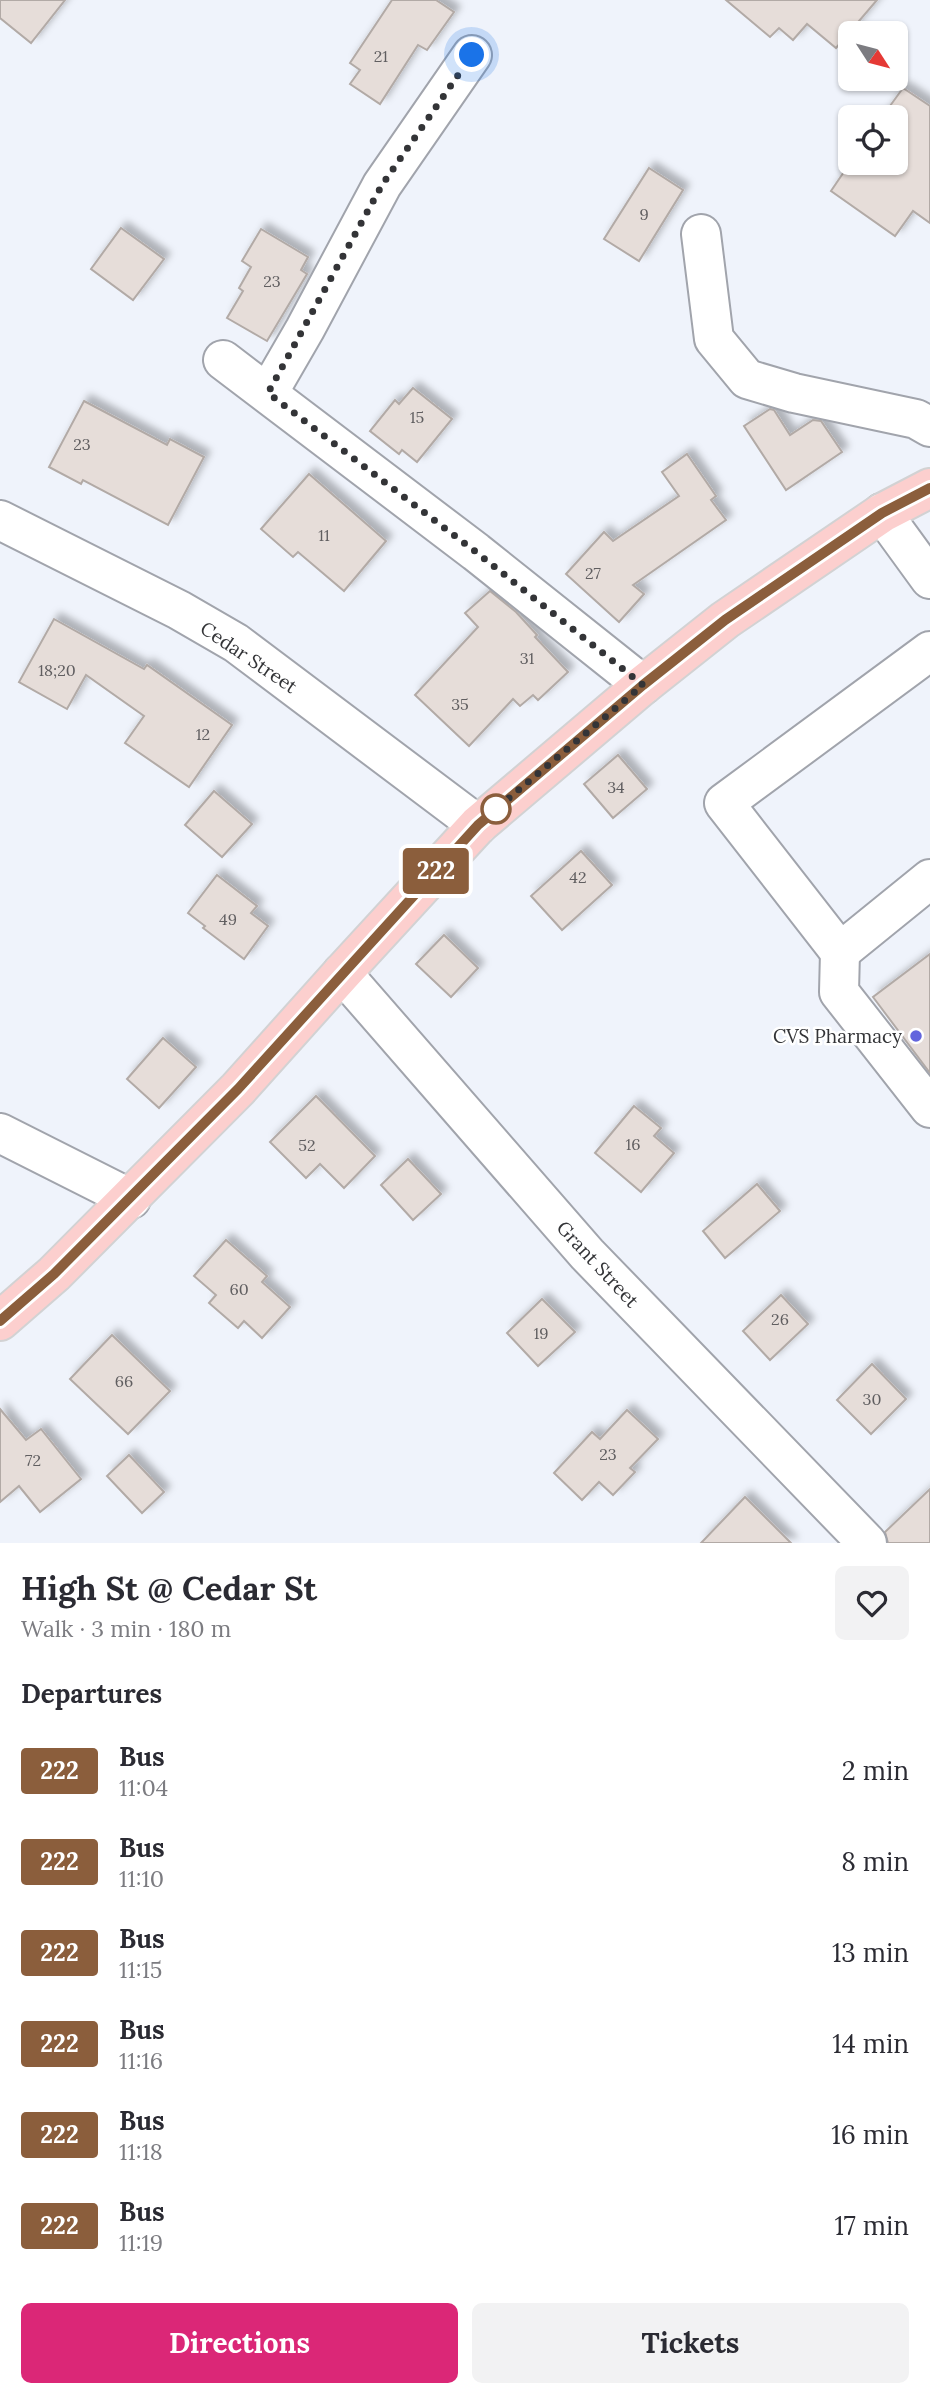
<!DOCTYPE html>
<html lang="en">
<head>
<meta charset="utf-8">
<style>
	body { margin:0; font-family:Lora,serif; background:#f2f2f3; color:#2b2b33; height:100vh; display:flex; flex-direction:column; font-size:26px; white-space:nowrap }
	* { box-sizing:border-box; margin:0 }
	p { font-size:23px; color:#7c7c81 }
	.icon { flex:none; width:38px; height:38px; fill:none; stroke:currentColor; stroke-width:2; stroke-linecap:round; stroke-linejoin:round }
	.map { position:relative; height:1543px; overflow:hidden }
	.details { display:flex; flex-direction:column; background:#fff; flex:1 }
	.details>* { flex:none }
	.badge { padding:0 14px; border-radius:5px; font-size:24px; line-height:46px }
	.needle { width:46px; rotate:126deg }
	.buttons { position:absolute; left:838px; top:21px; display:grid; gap:14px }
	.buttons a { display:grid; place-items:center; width:70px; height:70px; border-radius:10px; background:#fff; box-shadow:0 2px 5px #0004; font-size:35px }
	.you { position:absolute; width:35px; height:35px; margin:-18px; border:5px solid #fff; border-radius:50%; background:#1a73e8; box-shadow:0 0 0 10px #1a73e833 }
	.map>.badge { position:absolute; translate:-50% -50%; box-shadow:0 0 0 4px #fff }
	h2 { padding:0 21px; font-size:26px; line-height:63px }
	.round { display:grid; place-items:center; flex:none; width:74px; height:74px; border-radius:10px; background:#f2f2f3 }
	.headline { display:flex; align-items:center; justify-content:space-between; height:119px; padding:0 21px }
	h1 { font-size:33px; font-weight:800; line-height:52px }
	.cta { display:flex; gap:14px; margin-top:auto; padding:14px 21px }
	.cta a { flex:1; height:80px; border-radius:10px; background:#db2777; color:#fff; font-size:28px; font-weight:800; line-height:80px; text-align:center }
	.cta a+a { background:#f2f2f3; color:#2b2b33 }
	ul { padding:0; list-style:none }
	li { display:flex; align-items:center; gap:21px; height:91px; padding:0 21px }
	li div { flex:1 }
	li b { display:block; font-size:26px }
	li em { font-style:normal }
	li .badge { min-width:77px; font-weight:700; text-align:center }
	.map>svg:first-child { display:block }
</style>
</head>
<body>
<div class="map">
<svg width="930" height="1543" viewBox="0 0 930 1543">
	<defs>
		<filter id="shadow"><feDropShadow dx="6" dy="-6" stdDeviation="3.5" flood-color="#0004"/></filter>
	</defs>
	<rect width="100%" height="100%" fill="#eff3fb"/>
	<g fill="#e6ddd9" stroke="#b2aaa6" stroke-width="2" filter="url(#shadow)">
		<polygon points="0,0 65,0 31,43 0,18"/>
		<polygon points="392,0 436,0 454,12 427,50 418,45 380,104 350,84 360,70 350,63"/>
		<polygon points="726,0 877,0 836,48 807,24 793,40 779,28 770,37"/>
		<polygon points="903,88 930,106 930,223 913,211 895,236 831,191 850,163 896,163 896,117 882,117"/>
		<polygon points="649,168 683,190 639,261 604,239"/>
		<polygon points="121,228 164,259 133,300 91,269"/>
		<polygon points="261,229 308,257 301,270 307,274 267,341 227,318 243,291 239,288 251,267 242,261"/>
		<polygon points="413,388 452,419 417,462 402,450 399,454 370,431 395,400 399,404"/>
		<polygon points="84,401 167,445 170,439 204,457 168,525 83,480 81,484 49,467"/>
		<polygon points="770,409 774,410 790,435 813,420 821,421 842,452 786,490 744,426"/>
		<polygon points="687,454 716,496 711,500 726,520 633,585 644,594 619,622 566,574 604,532 613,541 679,496 662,472"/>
		<polygon points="309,474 386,541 344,591 298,552 293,557 261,529"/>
		<polygon points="490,591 516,612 537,635 535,637 568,672 538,700 533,695 520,706 513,699 469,746 415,695 478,627 465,613"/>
		<polygon points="54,619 144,669 147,665 232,725 189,787 125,743 144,716 86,675 67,709 19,682"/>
		<polygon points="618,755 647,789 613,818 584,784"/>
		<polygon points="214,791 252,824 222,857 185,825"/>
		<polygon points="581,851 612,885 562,930 531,896"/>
		<polygon points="217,875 257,906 251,913 268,926 244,959 203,928 205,926 188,913"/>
		<polygon points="444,935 478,968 451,997 416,964"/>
		<polygon points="930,954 930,1073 873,997"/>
		<polygon points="163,1038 196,1067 159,1108 127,1079"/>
		<polygon points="316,1096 375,1156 344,1188 320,1164 306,1178 270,1142"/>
		<polygon points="634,1106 661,1128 654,1136 674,1153 641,1192 595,1153"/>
		<polygon points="408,1159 441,1194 413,1220 381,1185"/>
		<polygon points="757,1184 780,1211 725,1258 703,1231"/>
		<polygon points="226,1240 267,1276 262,1282 290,1307 262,1338 244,1321 238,1328 209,1303 216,1295 194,1276"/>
		<polygon points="781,1295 808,1324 770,1360 743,1331"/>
		<polygon points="542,1299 575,1332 538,1366 507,1333"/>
		<polygon points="112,1335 170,1391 128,1434 70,1379"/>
		<polygon points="872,1364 906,1399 871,1434 837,1400"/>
		<polygon points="0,1409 26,1440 41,1429 81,1479 40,1512 19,1486 0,1502"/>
		<polygon points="627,1410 658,1439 630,1468 635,1472 613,1495 599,1482 582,1500 554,1473 592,1432 600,1439"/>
		<polygon points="129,1455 164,1492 142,1513 107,1476"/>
		<polygon points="930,1489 930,1543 888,1543 885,1532"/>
		<polygon points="745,1497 791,1543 701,1543"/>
	</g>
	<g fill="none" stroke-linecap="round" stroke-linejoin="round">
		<g stroke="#a1a4ac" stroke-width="42">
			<g id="minor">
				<polyline points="701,234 714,339 747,379 794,393 916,419 930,427"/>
				<polyline points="223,360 476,552 643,685"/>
				<polyline points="268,393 305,329 382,185 472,55"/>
				<polyline points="882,513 930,579"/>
				<polyline points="0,520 179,610 236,643 478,825"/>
				<polyline points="930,651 724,803 840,952 930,879"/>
				<polyline points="840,952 839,992 930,1108"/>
				<polyline points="342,973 587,1254 867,1543"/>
				<polyline points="0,1133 131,1199"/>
			</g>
		</g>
		<g stroke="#d2d2d3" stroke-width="42">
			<polyline id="major" points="0,1321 54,1274 238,1089 342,973 478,825 643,685 725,620 882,513 930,488"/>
		</g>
		<use href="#minor" stroke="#fff" stroke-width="38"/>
		<use href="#major" stroke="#fccfce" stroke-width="38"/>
	</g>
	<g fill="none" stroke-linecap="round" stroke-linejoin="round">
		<g stroke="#fff" stroke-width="16">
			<polyline id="line" points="0,1321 54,1274 238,1089 478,825 643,685 725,620 882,513 930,488"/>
		</g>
		<use href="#line" stroke="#8b5e3c" stroke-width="10"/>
		<polyline stroke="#333437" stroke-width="7" stroke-dasharray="0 12.6" points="472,55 382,185 268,393 476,552 643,685 496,809"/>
	</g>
	<circle fill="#fff" stroke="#8b5e3c" stroke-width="3.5" cx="496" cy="809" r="14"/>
	<circle fill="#6365dd" stroke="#fff" stroke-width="2.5" cx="916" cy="1036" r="7"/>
	<g text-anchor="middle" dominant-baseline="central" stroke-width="5" stroke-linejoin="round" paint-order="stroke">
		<g font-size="16" fill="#605e60">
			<text x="381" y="56">21</text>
			<text x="644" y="214">9</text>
			<text x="272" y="281">23</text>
			<text x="417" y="417">15</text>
			<text x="82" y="444">23</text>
			<text x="324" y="535">11</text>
			<text x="593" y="573">27</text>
			<text x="527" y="658">31</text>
			<text x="57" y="670">18;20</text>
			<text x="460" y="704">35</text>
			<text x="203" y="734">12</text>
			<text x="616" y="787">34</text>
			<text x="578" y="877">42</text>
			<text x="228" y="919">49</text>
			<text x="633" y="1144">16</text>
			<text x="307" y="1145">52</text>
			<text x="239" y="1289">60</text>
			<text x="780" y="1319">26</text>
			<text x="541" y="1333">19</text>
			<text x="124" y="1381">66</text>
			<text x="872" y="1399">30</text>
			<text x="608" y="1454">23</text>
			<text x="33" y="1460">72</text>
		</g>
		<g font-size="19" fill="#333437" stroke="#fff">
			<text transform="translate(249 657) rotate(34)">Cedar Street</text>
			<text transform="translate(598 1264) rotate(47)">Grant Street</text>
		</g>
		<g font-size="19" fill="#333437" stroke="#fff" text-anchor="end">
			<text x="902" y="1036">CVS Pharmacy</text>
		</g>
	</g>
</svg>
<div class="buttons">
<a><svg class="needle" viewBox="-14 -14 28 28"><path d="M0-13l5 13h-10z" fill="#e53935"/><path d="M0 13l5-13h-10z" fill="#7c7c81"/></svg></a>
<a><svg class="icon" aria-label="locate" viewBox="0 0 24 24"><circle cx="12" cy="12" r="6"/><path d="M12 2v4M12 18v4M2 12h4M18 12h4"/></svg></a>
</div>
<div class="you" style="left:472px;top:55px"></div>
<b class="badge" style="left:436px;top:871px;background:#8b5e3c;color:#fff">222</b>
</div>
<section class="details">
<div class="headline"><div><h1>High St @ Cedar St</h1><p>Walk · 3 min · 180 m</p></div><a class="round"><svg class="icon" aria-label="heart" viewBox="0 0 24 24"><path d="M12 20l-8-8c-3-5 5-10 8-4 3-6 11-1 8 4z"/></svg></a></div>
<h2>Departures</h2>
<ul>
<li><span class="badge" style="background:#8b5e3c;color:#fff">222</span><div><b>Bus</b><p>11:04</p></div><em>2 min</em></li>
<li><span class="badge" style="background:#8b5e3c;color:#fff">222</span><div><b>Bus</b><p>11:10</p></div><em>8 min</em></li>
<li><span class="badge" style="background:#8b5e3c;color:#fff">222</span><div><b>Bus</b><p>11:15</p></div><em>13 min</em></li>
<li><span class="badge" style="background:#8b5e3c;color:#fff">222</span><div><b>Bus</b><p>11:16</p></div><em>14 min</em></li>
<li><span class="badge" style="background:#8b5e3c;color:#fff">222</span><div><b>Bus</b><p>11:18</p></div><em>16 min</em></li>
<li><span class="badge" style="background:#8b5e3c;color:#fff">222</span><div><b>Bus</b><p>11:19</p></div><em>17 min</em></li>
</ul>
<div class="cta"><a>Directions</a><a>Tickets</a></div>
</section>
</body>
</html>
